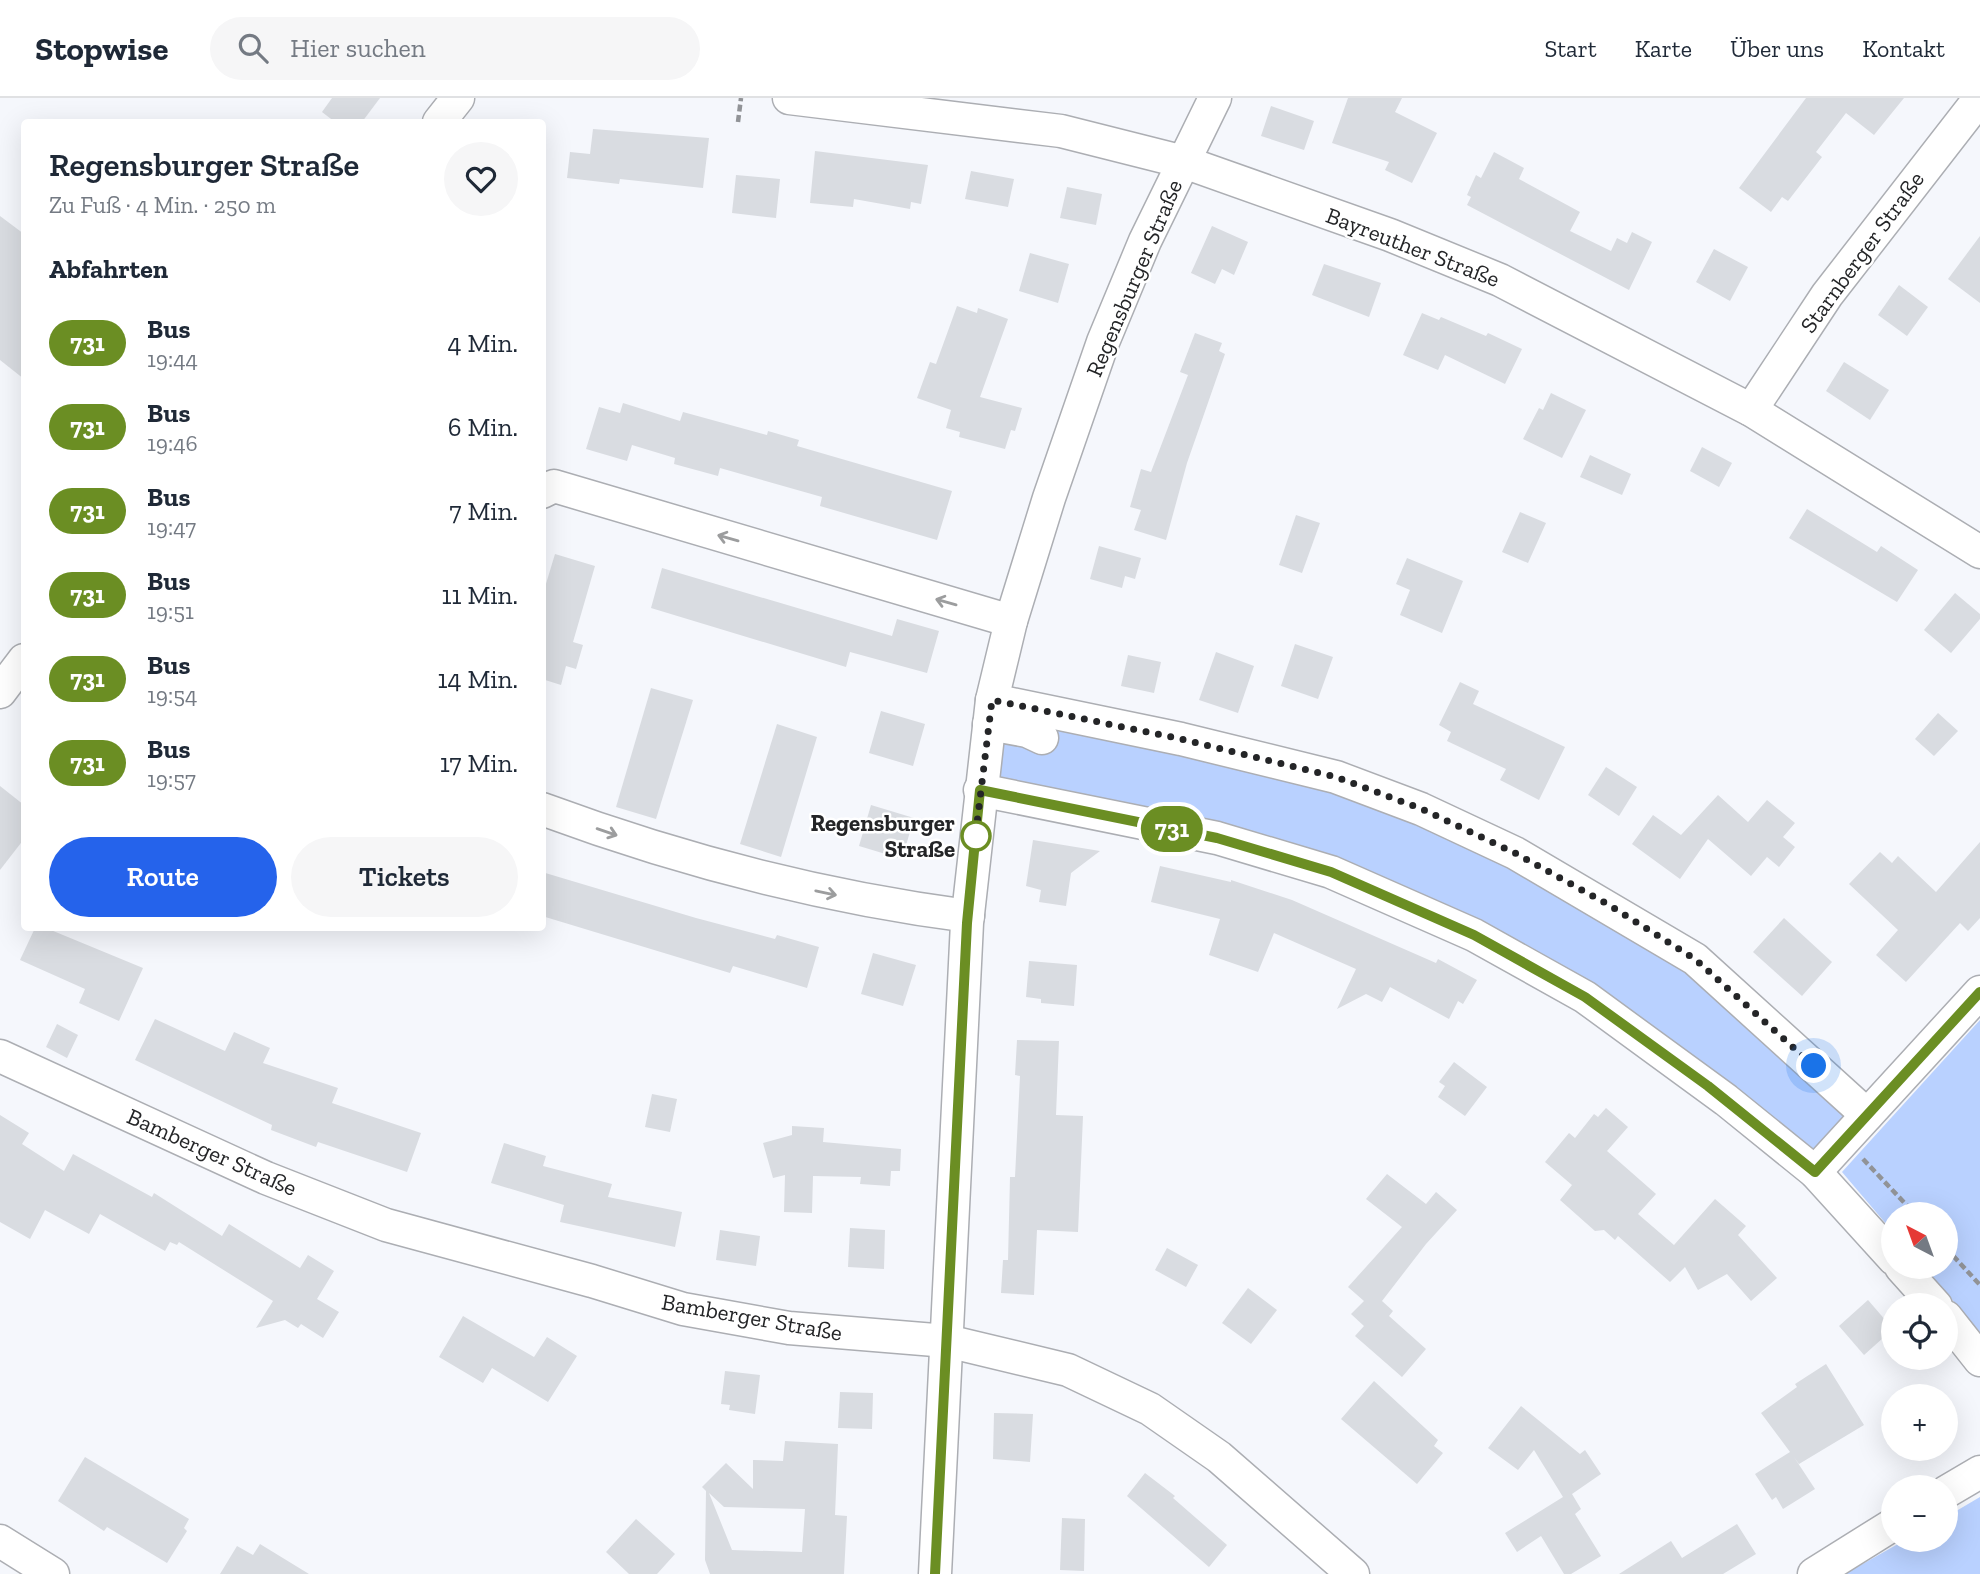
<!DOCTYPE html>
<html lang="de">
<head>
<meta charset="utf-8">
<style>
	body { margin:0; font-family:"Zilla Slab",serif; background:#f6f6f7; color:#1f2937; height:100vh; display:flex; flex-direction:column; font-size:26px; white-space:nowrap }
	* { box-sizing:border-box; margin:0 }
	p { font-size:23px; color:#747a83 }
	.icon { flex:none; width:38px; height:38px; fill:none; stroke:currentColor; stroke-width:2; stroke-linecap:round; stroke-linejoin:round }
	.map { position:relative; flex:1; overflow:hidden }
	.details { position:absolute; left:21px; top:21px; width:525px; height:812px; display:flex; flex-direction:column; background:#fff; border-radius:7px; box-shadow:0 7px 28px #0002 }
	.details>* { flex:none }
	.badge { padding:0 14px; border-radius:23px; font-size:24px; line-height:46px }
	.needle { width:46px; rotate:319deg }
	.fabs { position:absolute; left:1881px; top:1104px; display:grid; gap:14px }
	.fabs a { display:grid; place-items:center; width:77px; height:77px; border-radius:50%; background:#fff; box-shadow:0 7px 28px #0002; font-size:35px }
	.you { position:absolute; width:35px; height:35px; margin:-18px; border:5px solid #fff; border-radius:50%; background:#1a73e8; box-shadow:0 0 0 10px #1a73e833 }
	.map>.badge { position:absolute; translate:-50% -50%; box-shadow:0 0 0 4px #fff }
	h2 { padding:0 28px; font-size:26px; line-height:63px }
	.round { display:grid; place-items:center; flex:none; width:74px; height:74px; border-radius:37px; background:#f6f6f7 }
	.overview { display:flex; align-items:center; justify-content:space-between; height:119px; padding:0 28px }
	h1 { font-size:33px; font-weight:600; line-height:52px }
	.action { display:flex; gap:14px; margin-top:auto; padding:14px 28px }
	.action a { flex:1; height:80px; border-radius:42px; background:#2563eb; color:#fff; font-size:28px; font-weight:600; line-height:80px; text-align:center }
	.action a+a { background:#f6f6f7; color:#1f2937 }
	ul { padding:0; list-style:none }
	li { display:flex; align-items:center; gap:21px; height:84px; padding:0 28px }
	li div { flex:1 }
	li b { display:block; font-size:26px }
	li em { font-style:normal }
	li .badge { min-width:77px; font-weight:700; text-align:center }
	header { display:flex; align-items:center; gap:42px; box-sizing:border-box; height:98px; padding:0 35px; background:#fff; border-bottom:2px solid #e0e1e3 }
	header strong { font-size:33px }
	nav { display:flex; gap:38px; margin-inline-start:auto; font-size:24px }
	.search { width:490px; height:63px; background:#f6f6f7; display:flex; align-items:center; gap:18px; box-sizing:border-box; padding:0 24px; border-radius:38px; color:#747a83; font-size:26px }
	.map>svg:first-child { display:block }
</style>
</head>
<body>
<header>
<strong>Stopwise</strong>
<div class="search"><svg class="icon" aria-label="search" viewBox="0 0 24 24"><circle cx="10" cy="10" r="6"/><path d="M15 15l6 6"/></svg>Hier suchen</div>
<nav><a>Start</a><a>Karte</a><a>Über uns</a><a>Kontakt</a></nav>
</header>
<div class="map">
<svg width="1980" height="1476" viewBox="0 0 1980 1476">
	<rect width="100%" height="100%" fill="#f5f7fc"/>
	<g fill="#b9d1ff">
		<polygon points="1007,616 1142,643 1374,705 1484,754 1691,873 1846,1017 1833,1040 1811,1052 1650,928 1243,736 998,678"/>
		<polygon points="1980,922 1980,1234 1924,1169 1946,1169 1946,1116 1894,1116 1893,1134 1842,1074"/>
		<polygon points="1980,1399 1980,1476 1845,1476 1905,1442 1946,1442 1946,1419"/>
	</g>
	<g fill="#d9dce1" fill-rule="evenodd">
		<polygon points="332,0 380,0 362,24 335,24 322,14"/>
		<polygon points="1348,0 1402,0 1395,14 1437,35 1412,85 1385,72 1389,64 1332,45"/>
		<polygon points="1806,0 1904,0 1874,37 1846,15 1816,54 1822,59 1788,103 1782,99 1771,114 1739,90"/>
		<polygon points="1271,8 1314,23 1304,52 1261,38"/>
		<polygon points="593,31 709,40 703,90 620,81 619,86 567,80 570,54 590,56"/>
		<polygon points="815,53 928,67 921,106 911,104 910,111 854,101 853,109 810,105"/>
		<polygon points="1494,54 1524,70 1519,81 1580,114 1570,133 1611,153 1617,140 1627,145 1632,134 1652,144 1629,192 1467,107 1471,99 1467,97 1476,77 1481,80"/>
		<polygon points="971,73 1014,81 1008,109 965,101"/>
		<polygon points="736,77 780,81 776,120 732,115"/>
		<polygon points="1067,89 1102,96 1096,127 1060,120"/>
		<polygon points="0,118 24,136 24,281 0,262"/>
		<polygon points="1212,128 1248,144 1234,177 1222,171 1215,186 1191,175"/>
		<polygon points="1980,138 1980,205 1948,181"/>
		<polygon points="1714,151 1748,169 1730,203 1696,184"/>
		<polygon points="1030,155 1069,166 1058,205 1019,193"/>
		<polygon points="1324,166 1381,185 1369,219 1312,197"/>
		<polygon points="1899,187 1928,209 1907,238 1878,217"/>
		<polygon points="957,208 977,215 978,210 1008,221 980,299 1022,310 1015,333 1011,332 1005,351 959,339 960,334 946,330 951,312 917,300 930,264 936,266"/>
		<polygon points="1422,215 1439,222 1441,219 1486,238 1488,235 1522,251 1505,286 1445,257 1438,272 1403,257"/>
		<polygon points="1195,235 1222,245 1219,253 1225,256 1187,365 1166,442 1134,432 1141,412 1130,409 1141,371 1151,374 1188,277 1180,274"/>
		<polygon points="1844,264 1889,292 1870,322 1826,293"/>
		<polygon points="1551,295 1586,312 1562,360 1523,341 1539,310 1543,312"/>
		<polygon points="623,305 680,323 683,314 767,337 768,333 799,342 797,348 952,393 937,442 820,408 822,399 720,370 718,378 674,366 675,360 632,347 627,363 586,351 599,309 620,315"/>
		<polygon points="1702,349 1732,365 1719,389 1690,373"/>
		<polygon points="1590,357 1631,376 1622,397 1580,379"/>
		<polygon points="1807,411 1877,454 1881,448 1918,472 1897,504 1789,440"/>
		<polygon points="1520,414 1546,425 1528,465 1502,454"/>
		<polygon points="1296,417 1320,425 1302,475 1279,467"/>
		<polygon points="1099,448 1141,460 1135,481 1125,478 1122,490 1090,481"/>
		<polygon points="555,456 595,468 573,544 583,547 576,571 566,568 561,587 542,581 542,499"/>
		<polygon points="1407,460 1463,483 1442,535 1400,517 1410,492 1396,486"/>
		<polygon points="662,470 892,538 897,521 939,533 927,575 850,554 846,569 651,510"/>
		<polygon points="1955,495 1980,516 1980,521 1951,555 1924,532"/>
		<polygon points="1295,546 1333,559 1318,601 1281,588"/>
		<polygon points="1216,554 1254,568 1238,615 1199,602"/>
		<polygon points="1128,557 1161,564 1154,595 1121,588"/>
		<polygon points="1460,584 1479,593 1473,606 1565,649 1539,702 1500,682 1506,671 1447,643 1451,634 1439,627"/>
		<polygon points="651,590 693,602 656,721 616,709"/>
		<polygon points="881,613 925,626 913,668 869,655"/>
		<polygon points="1938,615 1958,633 1934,658 1915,641"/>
		<polygon points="777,626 817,639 781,759 740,746"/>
		<polygon points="1606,669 1637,689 1619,718 1588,697"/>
		<polygon points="0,688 24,707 24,741 0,772"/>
		<polygon points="1718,697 1748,724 1767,702 1795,725 1783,739 1795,749 1779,769 1767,759 1751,778 1708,741 1680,781 1632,746 1653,717 1681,737"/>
		<polygon points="871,707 914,720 902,761 859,748"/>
		<polygon points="1033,742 1100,753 1071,775 1066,808 1039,804 1041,792 1026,788"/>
		<polygon points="1980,744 1980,820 1968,833 1960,825 1906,884 1876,857 1898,832 1849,786 1880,754 1892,765 1898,758 1936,794"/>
		<polygon points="1160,768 1231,784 1231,782 1292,802 1436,865 1438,861 1477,882 1463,906 1458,903 1449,921 1390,889 1382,904 1366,896 1337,911 1356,871 1274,835 1258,874 1209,857 1220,821 1151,804"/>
		<polygon points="542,774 696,820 775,841 777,837 819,849 807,890 733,868 730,875 542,818"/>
		<polygon points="1784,820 1832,864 1802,898 1753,854"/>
		<polygon points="35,830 46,830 143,870 119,923 79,905 85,891 20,862"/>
		<polygon points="873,855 916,867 903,908 861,896"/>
		<polygon points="1029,863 1077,867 1074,908 1041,905 1041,901 1026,899"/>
		<polygon points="155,921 225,953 234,934 270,950 263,965 338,990 332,1005 421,1035 407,1074 318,1044 316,1049 271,1032 272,1027 135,962"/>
		<polygon points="57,926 78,937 67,960 46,949"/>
		<polygon points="1017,942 1059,943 1056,1017 1083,1018 1078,1134 1037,1132 1034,1197 1001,1195 1003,1162 1008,1162 1010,1079 1015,1079 1020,978 1015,977"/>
		<polygon points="1454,964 1487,989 1465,1018 1438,999 1445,988 1439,984"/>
		<polygon points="652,996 677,1001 670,1034 645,1029"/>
		<polygon points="1606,1010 1628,1029 1607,1053 1656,1096 1638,1116 1674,1147 1715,1101 1746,1128 1738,1137 1777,1180 1751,1203 1727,1176 1698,1192 1685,1169 1670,1184 1618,1138 1615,1142 1604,1132 1595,1133 1560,1102 1572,1087 1545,1064 1569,1035 1575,1040 1594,1016 1598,1019"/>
		<polygon points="0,1017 29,1035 22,1046 64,1073 73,1056 152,1099 154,1095 222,1138 229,1126 300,1170 308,1157 334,1173 317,1201 339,1214 323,1240 301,1226 298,1230 285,1222 256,1230 273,1203 179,1144 177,1147 170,1144 165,1153 100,1116 89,1136 45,1112 30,1141 0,1124"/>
		<polygon points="792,1028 824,1030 823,1044 901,1051 900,1073 891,1073 890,1088 860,1086 861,1079 813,1078 812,1115 784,1114 785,1077 773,1080 763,1045 792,1037"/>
		<polygon points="504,1045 546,1058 543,1068 612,1086 608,1099 682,1114 675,1149 560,1124 564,1107 491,1085"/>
		<polygon points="1387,1076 1426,1106 1436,1094 1457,1112 1426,1146 1382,1203 1393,1213 1389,1218 1426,1251 1402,1279 1355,1238 1364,1228 1351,1216 1364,1203 1348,1189 1402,1129 1366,1101"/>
		<polygon points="850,1130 885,1132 884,1171 848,1169"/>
		<polygon points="720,1132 760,1138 756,1168 716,1162"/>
		<polygon points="1167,1150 1198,1167 1186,1189 1155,1172"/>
		<polygon points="1248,1190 1277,1212 1251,1246 1222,1225"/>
		<polygon points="1868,1202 1893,1231 1864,1257 1839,1228"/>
		<polygon points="463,1218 534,1259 547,1239 577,1258 548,1304 492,1270 483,1285 439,1259"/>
		<polygon points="1826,1266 1864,1327 1799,1366 1794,1359 1815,1391 1783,1411 1776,1399 1772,1402 1755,1376 1790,1354 1761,1315 1797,1289 1795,1286"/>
		<polygon points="725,1273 760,1277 755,1316 729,1312 730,1307 721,1306"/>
		<polygon points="1374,1283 1438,1342 1434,1348 1443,1355 1417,1386 1341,1321"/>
		<polygon points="840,1294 873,1295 872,1331 838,1330"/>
		<polygon points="1521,1308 1580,1356 1585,1352 1601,1376 1572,1396 1581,1411 1575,1416 1601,1458 1571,1476 1564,1476 1541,1438 1517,1454 1505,1435 1563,1399 1534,1352 1518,1372 1488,1350"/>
		<polygon points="994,1315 1033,1316 1030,1364 993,1361"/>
		<path d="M785,1343L838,1346L835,1417L847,1418L844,1476H710L705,1462L706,1393L702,1389L726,1365L753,1391V1362L783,1363ZM709,1395L724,1409L805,1411L802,1454L732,1452Z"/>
		<polygon points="85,1359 189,1421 184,1430 187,1433 167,1465 107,1429 104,1433 58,1403"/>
		<polygon points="1145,1375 1175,1398 1173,1400 1227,1447 1209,1469 1127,1398"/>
		<polygon points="1062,1420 1085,1421 1084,1473 1060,1472"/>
		<polygon points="636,1421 675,1456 657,1476 629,1476 606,1454"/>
		<polygon points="1737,1426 1756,1456 1723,1476 1619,1476 1671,1443 1682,1460"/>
		<polygon points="260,1446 309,1476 220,1476 237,1448 253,1457"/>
	</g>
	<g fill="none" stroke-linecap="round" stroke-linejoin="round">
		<g stroke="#acaeb3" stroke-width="35">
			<g id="minor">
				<polyline points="789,0 1061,33 1184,64 1390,137 1500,182 1751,312 1980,454"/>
				<polyline points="439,24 458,0"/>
				<polyline points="1751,312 1827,197 1980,0"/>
				<polyline points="542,394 554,388 1011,523"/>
				<polyline points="0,594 24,562"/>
				<polyline points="992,602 1181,641 1336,679 1421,711 1515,755 1695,861 1867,1017"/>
				<polyline points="989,626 1027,633 1042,640"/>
				<polyline points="980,692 1217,740 1331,774 1474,837 1585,899 1726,1002 1815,1074 1894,1161"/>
				<path d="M542,711C680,762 822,799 968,818"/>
				<polyline points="0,958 266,1080 386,1127 592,1183 683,1211 789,1230 947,1243 1068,1272 1150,1311 1219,1359 1353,1476"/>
				<polyline points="1815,1074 1980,894"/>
				<polyline points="1901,1169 1936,1208"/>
				<polyline points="1946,1219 1980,1262"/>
				<polyline points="1946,1394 1980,1374"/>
				<polyline points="0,1443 53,1476"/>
				<polyline points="935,1476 967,825 992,602 1011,523 1049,400 1103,244 1145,143 1215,0"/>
				<polyline points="1814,1476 1894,1426"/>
			</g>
		</g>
		<g stroke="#919397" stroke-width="4.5" stroke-dasharray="7 3.5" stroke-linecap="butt">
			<polyline points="738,24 741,0"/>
			<polyline points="1863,1061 1915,1116"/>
			<polyline points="1946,1150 1980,1187"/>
		</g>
		<use href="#minor" stroke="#fff" stroke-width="32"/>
	</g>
	<defs><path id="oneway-shaft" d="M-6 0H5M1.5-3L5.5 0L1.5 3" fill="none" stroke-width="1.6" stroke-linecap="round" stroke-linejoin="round" transform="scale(1.75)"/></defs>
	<g stroke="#9c9d9e">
		<use href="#oneway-shaft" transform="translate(728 440) rotate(-164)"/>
		<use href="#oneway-shaft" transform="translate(946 504) rotate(-164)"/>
		<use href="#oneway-shaft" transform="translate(607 734) rotate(19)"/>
		<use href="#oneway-shaft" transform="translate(826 795) rotate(12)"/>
	</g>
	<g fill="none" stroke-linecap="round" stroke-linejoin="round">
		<g stroke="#fff" stroke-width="16">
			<polyline id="line" points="935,1476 967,825 980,692 1217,740 1331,774 1474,837 1585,899 1708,988 1815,1074 1980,894"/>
		</g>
		<use href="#line" stroke="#6b8e23" stroke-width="10"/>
		<polyline stroke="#242527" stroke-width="7" stroke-dasharray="0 12.6" points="976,738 975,742 992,602 1181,641 1336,679 1422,711 1515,755 1609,807 1695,861 1814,968"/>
	</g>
	<circle fill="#fff" stroke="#6b8e23" stroke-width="3.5" cx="976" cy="738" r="14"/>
	<g text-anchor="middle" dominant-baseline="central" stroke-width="5" stroke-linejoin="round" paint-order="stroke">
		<g font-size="23" fill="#242527" stroke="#fff">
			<text transform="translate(1413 149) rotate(21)">Bayreuther Straße</text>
			<text transform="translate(1862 154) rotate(-54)">Starnberger Straße</text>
			<text transform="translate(1134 180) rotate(-67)">Regensburger Straße</text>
			<text transform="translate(212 1054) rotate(24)">Bamberger Straße</text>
			<text transform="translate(752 1219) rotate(10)">Bamberger Straße</text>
		</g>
		<g font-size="23" font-weight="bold" fill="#242527" stroke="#fff" text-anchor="end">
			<text x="955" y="725">Regensburger<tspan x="955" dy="26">Straße</tspan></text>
		</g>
	</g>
</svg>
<div class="fabs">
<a><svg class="needle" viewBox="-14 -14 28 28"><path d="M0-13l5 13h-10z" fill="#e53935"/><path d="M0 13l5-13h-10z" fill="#747a83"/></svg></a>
<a><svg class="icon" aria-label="locate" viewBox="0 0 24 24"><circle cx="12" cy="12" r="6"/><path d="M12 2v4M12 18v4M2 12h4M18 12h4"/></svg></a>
<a>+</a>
<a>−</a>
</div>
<div class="you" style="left:1814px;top:968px"></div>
<b class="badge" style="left:1172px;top:731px;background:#6b8e23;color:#fff">731</b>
<section class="details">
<div class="overview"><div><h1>Regensburger Straße</h1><p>Zu Fuß · 4 Min. · 250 m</p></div><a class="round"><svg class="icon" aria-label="heart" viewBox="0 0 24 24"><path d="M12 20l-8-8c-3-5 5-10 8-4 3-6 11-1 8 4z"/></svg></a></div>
<h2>Abfahrten</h2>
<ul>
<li><span class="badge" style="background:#6b8e23;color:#fff">731</span><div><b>Bus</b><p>19:44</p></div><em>4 Min.</em></li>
<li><span class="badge" style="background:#6b8e23;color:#fff">731</span><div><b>Bus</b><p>19:46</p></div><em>6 Min.</em></li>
<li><span class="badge" style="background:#6b8e23;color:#fff">731</span><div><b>Bus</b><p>19:47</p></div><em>7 Min.</em></li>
<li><span class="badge" style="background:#6b8e23;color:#fff">731</span><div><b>Bus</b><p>19:51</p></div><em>11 Min.</em></li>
<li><span class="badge" style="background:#6b8e23;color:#fff">731</span><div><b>Bus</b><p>19:54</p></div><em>14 Min.</em></li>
<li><span class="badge" style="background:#6b8e23;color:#fff">731</span><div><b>Bus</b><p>19:57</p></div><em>17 Min.</em></li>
</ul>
<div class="action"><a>Route</a><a>Tickets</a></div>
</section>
</div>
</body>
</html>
